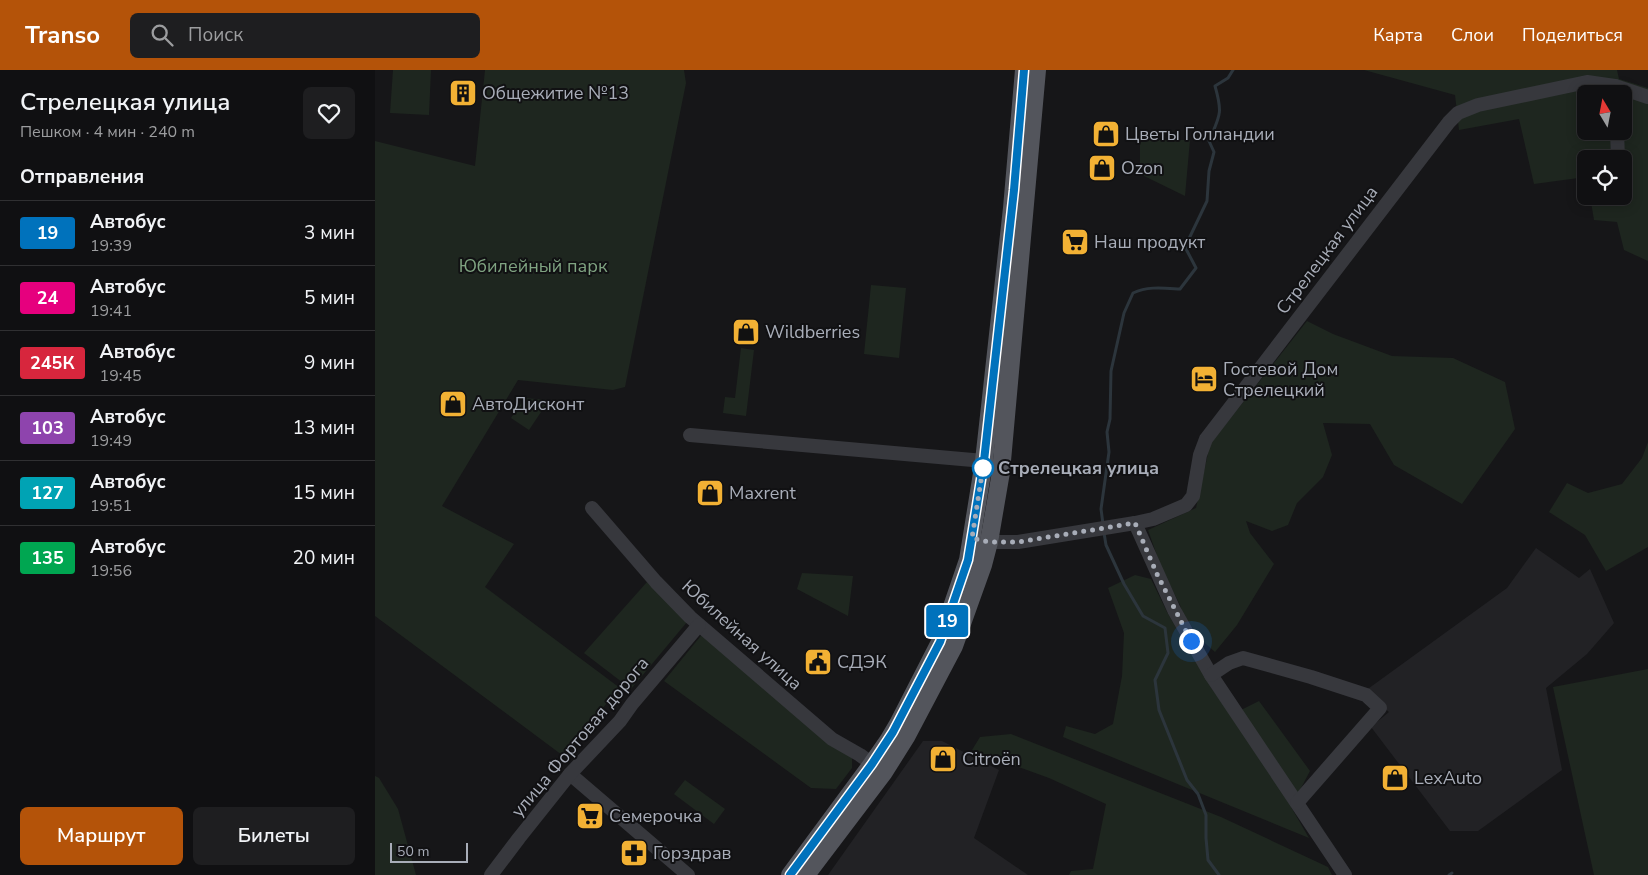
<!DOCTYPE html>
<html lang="ru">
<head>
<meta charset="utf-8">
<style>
	body { margin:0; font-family:"Nunito Sans",sans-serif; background:#1e1e20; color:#f1f3f6; height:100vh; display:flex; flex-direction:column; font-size:19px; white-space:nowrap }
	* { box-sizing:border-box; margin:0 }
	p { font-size:16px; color:#9c9d9f }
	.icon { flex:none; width:28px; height:28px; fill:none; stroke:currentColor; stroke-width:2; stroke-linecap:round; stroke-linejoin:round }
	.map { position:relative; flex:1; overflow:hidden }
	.panel { display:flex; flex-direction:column; background:#101012; width:375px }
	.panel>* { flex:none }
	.badge { padding:0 10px; border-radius:4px; font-size:18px; line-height:32px }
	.needle { width:32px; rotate:350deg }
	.fabs { position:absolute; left:1202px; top:15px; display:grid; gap:10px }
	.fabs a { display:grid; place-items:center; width:55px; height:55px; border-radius:8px; background:#101012; box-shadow:0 2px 12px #0003,0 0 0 1px #303032; font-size:25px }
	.scale { position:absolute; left:15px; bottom:12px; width:78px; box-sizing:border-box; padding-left:5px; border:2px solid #a8adb8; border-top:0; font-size:14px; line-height:18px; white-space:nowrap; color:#a8adb8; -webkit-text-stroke:4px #111113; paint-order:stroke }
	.you { position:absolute; width:25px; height:25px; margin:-12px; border:4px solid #fff; border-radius:50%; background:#1a73e8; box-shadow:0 0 0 8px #1a73e833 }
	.map>.badge { position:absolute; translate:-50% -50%; box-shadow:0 0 0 2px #fff }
	h2 { padding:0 20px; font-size:19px; line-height:45px }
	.round { display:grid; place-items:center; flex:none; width:52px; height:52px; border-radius:8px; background:#1e1e20 }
	.summary { display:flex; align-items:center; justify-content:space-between; height:85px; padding:0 20px }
	h1 { font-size:24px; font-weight:600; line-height:38px }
	.button { display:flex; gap:10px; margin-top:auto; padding:10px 20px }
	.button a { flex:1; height:58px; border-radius:8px; background:#b45309; color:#fff; font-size:20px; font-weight:600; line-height:58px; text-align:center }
	.button a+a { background:#1e1e20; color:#f1f3f6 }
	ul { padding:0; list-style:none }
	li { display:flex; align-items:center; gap:15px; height:65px; padding:0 20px; border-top:1px solid #303032 }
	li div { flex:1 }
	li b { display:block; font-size:19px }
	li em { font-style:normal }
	li .badge { min-width:55px; font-weight:700; text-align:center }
	header { display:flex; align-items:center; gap:30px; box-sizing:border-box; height:70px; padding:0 25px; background:#b45309; color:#fff }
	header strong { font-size:24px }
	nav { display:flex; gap:28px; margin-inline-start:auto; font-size:18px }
	.search { width:350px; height:45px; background:#1e1e20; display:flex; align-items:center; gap:12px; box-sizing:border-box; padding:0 18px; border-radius:8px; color:#9c9d9f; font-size:19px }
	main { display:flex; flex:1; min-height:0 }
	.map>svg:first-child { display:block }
</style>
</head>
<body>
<header>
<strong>Transo</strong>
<div class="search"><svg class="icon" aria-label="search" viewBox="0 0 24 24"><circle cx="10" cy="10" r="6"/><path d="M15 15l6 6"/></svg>Поиск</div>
<nav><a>Карта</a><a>Слои</a><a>Поделиться</a></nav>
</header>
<main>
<section class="panel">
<div class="summary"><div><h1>Стрелецкая улица</h1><p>Пешком · 4 мин · 240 m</p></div><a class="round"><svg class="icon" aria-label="heart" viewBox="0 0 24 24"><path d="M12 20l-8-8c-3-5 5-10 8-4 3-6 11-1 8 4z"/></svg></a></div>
<h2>Отправления</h2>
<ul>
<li><span class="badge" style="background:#0072bc;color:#fff">19</span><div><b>Автобус</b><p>19:39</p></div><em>3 мин</em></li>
<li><span class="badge" style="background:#e6007e;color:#fff">24</span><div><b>Автобус</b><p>19:41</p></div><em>5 мин</em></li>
<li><span class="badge" style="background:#d7263d;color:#fff">245К</span><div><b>Автобус</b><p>19:45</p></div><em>9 мин</em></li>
<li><span class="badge" style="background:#8e44ad;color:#fff">103</span><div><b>Автобус</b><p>19:49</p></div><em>13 мин</em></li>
<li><span class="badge" style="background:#00a3b4;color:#fff">127</span><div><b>Автобус</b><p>19:51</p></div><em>15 мин</em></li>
<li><span class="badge" style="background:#00a651;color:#fff">135</span><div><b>Автобус</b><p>19:56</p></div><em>20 мин</em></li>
</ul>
<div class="button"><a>Маршрут</a><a>Билеты</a></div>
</section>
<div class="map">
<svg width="1273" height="805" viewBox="0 0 1273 805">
	<rect width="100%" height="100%" fill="#161618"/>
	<g fill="#222225">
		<polygon points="1161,478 1204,508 1215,499 1239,553 1212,584 1171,618 1187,700 1103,761 1075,761 996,657 1014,642 990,621 1132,518"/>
		<polygon points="548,671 567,671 624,700 599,768 653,805 453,805"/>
	</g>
	<g fill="#1e261f" fill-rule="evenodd">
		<polygon points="18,0 56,0 54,45 15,43"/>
		<polygon points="110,0 309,0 311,13 250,317 238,320 143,310 67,436 139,474 110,517 245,618 187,685 0,546 0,71 100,96"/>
		<path d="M989,0H1242L1244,9L1273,18V191L1249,180L1242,152L1219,150L1215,126H1249V89H1211V107L1159,114L1144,49L1084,60L1080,25ZM1211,24H1249V61H1211Z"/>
		<polygon points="765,70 815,70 810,126 765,104"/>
		<polygon points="496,215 531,218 524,288 489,284"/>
		<polygon points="932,251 958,264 1017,286 1078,288 1130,312 1140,359 1087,434 1019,395 995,354 948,353 957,385 948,407 922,433 913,455 897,461 871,451 875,463 899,494 862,555 840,582 824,568 807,541 805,535 792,542 807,568 823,588 837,619 856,645 884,631 935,701 916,737 934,768 688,667 691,656 720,664 738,654 747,606 749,563 733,518 760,505 776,509 792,542 805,535 786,497 773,460 821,438 835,374"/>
		<polygon points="366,278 379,280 371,346 348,343 350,327 360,328"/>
		<polygon points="150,328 174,330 154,360 136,348"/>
		<polygon points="1273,372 1273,477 1231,501 1210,465 1174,442 1192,413 1213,423 1247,414 1267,388"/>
		<polygon points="427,503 478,506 473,546 422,519"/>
		<polygon points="272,512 312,552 256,619 209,583"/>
		<polygon points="329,562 477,684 477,698 461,719 436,718 289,611"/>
		<polygon points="1273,599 1273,805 1219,805 1178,617"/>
		<polygon points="636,664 846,747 953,797 957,805 694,805 696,801 718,799 731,734 674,708 597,680 605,667"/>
		<polygon points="0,706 4,708 23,739 41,805 0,805"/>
		<polygon points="310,710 350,739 339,754 299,724"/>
	</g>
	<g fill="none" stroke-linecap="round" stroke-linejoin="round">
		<g stroke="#2c353c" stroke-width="3">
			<path d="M728,454L726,439L734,382L732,362L735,349L736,301L749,243L758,223C773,216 788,218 805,219L821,198L810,177L832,131L834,101L839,82L834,71C845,45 848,44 840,16L853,8L858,0"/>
			<polyline points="729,463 731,475 749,514 768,546 790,558 793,583 780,610 784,640 812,710 823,724 831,745 831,768 833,790 844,805"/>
			<polyline points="1074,805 1077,803"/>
		</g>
		<g stroke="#37383d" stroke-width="14">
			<polyline points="1240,16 1273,27"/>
			<polyline points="1242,61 1243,89"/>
			<polyline points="1244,126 1244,127"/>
			<polyline points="315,365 609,391"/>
			<polyline points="217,438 281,512 315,547 457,669 485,685 504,699"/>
			<polyline points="760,453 799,540 836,605 970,805"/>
			<polyline points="605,470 614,472 643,472 760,453 778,449 811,435 818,426 825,385 831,369 1074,52 1083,43 1103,35 1212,12 1240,16 1240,24"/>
			<polyline points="836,605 854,593 868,588 936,607 991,625 1005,638 922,733"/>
			<polyline points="195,704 313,805"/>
			<polyline points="116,805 144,768 195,704 245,651 257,634 324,555"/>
		</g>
		<g stroke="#53555c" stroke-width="18">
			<polyline points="415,805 497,694 513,671 523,654 565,572 593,490 609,391 637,138 649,0"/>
			<polyline points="431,805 509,702 531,667 579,576 608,495 614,472 626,402 662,0"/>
		</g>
	</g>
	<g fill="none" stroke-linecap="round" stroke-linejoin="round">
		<g stroke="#fff" stroke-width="11">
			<polyline id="line" points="415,805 497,694 518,662 565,572 593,490 609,391 639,120 649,0"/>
		</g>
		<use href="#line" stroke="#0072bc" stroke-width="8"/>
		<polyline stroke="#a8adb8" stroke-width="5" stroke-dasharray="0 9" points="608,398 609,391 597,468 614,472 643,472 760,453 782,504 816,571"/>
	</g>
	<defs>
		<g id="building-square" transform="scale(1.4375)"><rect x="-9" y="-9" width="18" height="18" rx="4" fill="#f2b134" stroke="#111113"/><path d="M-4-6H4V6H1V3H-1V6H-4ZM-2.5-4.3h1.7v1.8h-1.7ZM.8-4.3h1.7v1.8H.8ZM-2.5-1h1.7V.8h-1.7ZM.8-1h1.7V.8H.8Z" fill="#111"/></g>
		<g id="shop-square" transform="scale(1.4375)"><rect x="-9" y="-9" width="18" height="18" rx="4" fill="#f2b134" stroke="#111113"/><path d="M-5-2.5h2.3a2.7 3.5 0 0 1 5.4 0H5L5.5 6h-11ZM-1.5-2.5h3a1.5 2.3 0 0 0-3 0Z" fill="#111"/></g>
		<g id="supermarket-square" transform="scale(1.4375)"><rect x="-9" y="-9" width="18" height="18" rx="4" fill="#f2b134" stroke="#111113"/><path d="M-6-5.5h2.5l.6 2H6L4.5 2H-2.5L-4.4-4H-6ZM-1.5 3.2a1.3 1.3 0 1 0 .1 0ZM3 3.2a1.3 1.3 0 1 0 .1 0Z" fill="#111"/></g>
		<g id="hotel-square" transform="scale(1.4375)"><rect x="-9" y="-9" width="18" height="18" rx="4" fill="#f2b134" stroke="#111113"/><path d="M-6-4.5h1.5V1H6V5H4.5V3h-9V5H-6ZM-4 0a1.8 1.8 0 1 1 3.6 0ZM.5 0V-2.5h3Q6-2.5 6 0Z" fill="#111"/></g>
		<g id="civic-square" transform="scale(1.4375)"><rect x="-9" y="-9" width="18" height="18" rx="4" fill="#f2b134" stroke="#111113"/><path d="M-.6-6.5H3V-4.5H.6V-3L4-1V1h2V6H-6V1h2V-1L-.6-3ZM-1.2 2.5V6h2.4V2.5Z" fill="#111"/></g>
		<g id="pharmacy-square" transform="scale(1.4375)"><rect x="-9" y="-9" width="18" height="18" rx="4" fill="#f2b134" stroke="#111113"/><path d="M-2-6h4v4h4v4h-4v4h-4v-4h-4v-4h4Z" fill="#111"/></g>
	</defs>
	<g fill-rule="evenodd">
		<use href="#building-square" x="88" y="23"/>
		<use href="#shop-square" x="731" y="64"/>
		<use href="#shop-square" x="727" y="98"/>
		<use href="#supermarket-square" x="700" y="172"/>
		<use href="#shop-square" x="371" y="262"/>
		<use href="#hotel-square" x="829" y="309"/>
		<use href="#shop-square" x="78" y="334"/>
		<use href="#shop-square" x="335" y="423"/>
		<use href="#civic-square" x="443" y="592"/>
		<use href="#shop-square" x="568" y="689"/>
		<use href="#shop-square" x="1020" y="708"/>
		<use href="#supermarket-square" x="215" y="746"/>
		<use href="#pharmacy-square" x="259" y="783"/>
	</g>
	<circle fill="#fff" stroke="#0072bc" stroke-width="2.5" cx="608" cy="398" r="10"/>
	<g text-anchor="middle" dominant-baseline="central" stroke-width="4" stroke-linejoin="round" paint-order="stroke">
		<g font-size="18" fill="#a8adb8" stroke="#111113" text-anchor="start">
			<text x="107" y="23">Общежитие №13</text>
			<text x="750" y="64">Цветы Голландии</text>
			<text x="746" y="98">Ozon</text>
			<text x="719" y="172">Наш продукт</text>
			<text x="390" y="262">Wildberries</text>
			<text x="848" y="299">Гостевой Дом<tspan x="848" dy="21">Стрелецкий</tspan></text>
			<text x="97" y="334">АвтоДисконт</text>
			<text x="354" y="423">Maxrent</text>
			<text x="462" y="592">СДЭК</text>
			<text x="587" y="689">Citroën</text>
			<text x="1039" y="708">LexAuto</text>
			<text x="234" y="746">Семерочка</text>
			<text x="278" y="783">Горздрав</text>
		</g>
		<g font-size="18" fill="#a8adb8" stroke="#111113">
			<text transform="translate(952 180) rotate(-53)">Стрелецкая улица</text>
			<text transform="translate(367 565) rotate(42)">Юбилейная улица</text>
			<text transform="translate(205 667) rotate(-50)">улица Фортовая дорога</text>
		</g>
		<g font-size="18" fill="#7fa381" stroke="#111113">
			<text x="158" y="196">Юбилейный парк</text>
		</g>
		<g font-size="18" font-weight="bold" fill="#a8adb8" stroke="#111113" text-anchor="start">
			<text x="623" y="398">Стрелецкая улица</text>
		</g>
	</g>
</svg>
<div class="fabs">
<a><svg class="needle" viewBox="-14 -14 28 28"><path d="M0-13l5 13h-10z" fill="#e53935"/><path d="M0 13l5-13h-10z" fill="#9c9d9f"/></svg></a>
<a><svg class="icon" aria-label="locate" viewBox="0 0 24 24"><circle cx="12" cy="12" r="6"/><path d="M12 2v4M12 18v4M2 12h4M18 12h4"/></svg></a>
</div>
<div class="scale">50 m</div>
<div class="you" style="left:816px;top:571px"></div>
<b class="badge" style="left:572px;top:551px;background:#0072bc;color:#fff">19</b>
</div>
</main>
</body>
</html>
